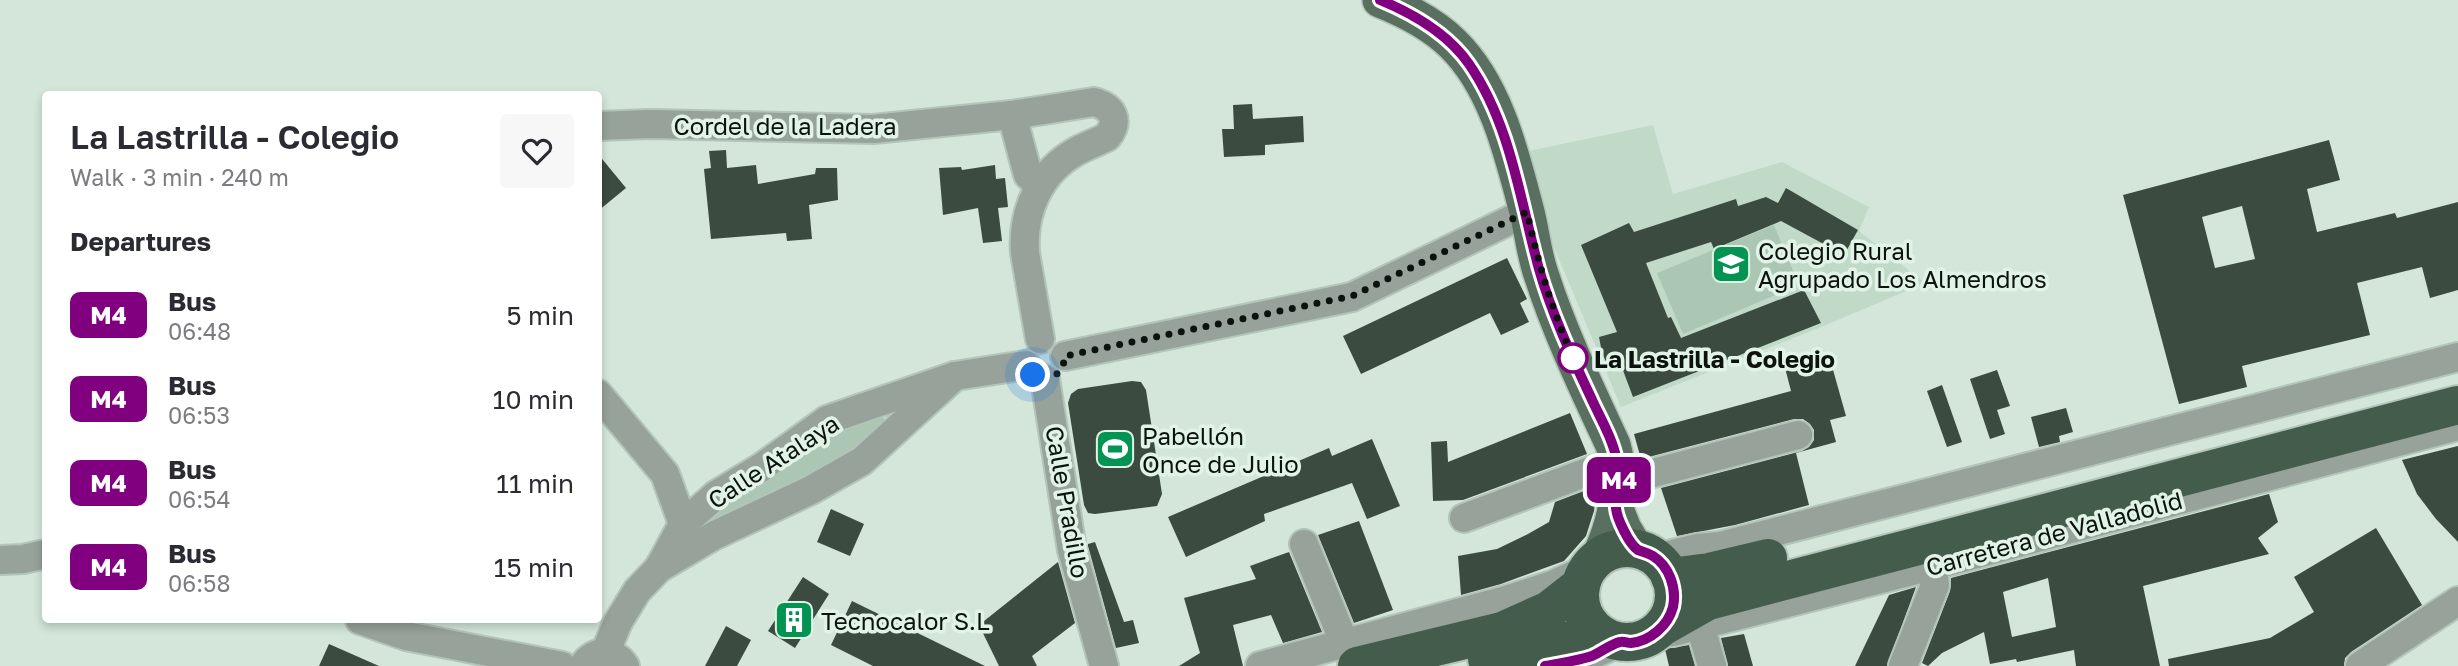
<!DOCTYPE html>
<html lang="en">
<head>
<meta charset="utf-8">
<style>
	body { margin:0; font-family:"Golos Text",sans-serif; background:#f7f7f7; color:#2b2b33; height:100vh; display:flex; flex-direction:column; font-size:26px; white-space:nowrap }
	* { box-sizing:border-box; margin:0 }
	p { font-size:23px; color:#7c7c81 }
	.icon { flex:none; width:38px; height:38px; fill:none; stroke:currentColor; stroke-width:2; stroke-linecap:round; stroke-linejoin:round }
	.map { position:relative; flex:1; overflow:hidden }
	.drawer { position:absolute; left:42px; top:91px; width:560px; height:532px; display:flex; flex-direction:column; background:#fff; border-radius:7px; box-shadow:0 4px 10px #0003 }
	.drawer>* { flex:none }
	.badge { padding:0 14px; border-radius:10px; font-size:24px; line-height:46px }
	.you { position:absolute; width:35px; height:35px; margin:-18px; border:5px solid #fff; border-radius:50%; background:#1a73e8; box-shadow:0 0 0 10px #1a73e833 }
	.map>.badge { position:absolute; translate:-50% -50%; box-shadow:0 0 0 4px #fff }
	h2 { padding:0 28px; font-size:26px; line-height:63px }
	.round { display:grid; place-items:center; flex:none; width:74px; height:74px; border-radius:7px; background:#f7f7f7 }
	.head { display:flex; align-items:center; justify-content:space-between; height:119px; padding:0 28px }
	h1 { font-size:33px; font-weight:600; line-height:52px }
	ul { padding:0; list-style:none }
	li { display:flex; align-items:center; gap:21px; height:84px; padding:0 28px }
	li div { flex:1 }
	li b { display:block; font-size:26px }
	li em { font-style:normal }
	li .badge { min-width:77px; font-weight:700; text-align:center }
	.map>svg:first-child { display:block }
</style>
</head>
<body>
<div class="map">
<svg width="2458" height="666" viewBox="0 0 2458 666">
	<rect width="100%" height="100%" fill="#d3e6d9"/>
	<polygon fill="#c1dac8" points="1653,125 1673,194 1782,162 1869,207 1859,231 1925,283 1826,325 1621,407 1553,245 1524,152"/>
	<g fill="#abc6b3">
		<polygon points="1774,225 1799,285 1683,334 1657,273"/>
		<polygon points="880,415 886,420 882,434 704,537 695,525 831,428"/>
	</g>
	<g fill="#3b4b40" fill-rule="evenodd">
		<polygon points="1252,104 1253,119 1303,116 1304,142 1265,145 1265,155 1224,157 1222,129 1234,129 1233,105"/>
		<path d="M2329,140L2340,180L2307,189L2317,232L2395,213L2397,218L2458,202V290L2430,298L2422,267L2357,283L2370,335L2242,366L2247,387L2179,404L2123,195ZM2242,206L2255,259L2215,268L2202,217Z"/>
		<polygon points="726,150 727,168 756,165 758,184 815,174 816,168 837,168 838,200 809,205 812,239 787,241 786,233 711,239 704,169 711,168 709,151"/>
		<polygon points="598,154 626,188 598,211"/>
		<polygon points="995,165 996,179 1005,178 1008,207 998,208 1002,241 983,243 978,208 943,215 939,168 961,167 962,170"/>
		<polygon points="1786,188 1858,230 1844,255 1781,221 1714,249 1711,242 1646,263 1668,318 1671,317 1681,338 1804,290 1821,323 1633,397 1621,365 1610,370 1602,353 1599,337 1617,332 1581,245 1629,223 1634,232 1736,199 1738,206 1766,197 1778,203"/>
		<polygon points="1507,258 1527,299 1520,303 1529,322 1501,335 1490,313 1361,374 1343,336"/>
		<polygon points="1828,352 1846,416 1830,420 1836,442 1796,453 1809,505 1735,525 1677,536 1661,488 1802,451 1809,447 1814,440 1814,430 1810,424 1803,419 1794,419 1641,459 1634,434 1791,391 1784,364"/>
		<polygon points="1997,370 2010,406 1997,410 2005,434 1990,439 1970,379"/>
		<polygon points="1132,381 1141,382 1146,390 1162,494 1157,506 1095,514 1088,513 1084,505 1068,403 1071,394 1078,389"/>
		<polygon points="1942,385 1962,442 1947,447 1927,391"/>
		<polygon points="2066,408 2073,432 2059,436 2060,442 2039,447 2031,417"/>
		<polygon points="1570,413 1587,454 1463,500 1433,501 1431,442 1447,441 1448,462"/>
		<polygon points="1372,439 1400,506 1367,519 1352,483 1264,514 1265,521 1186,557 1168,517 1329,448 1332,456"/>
		<polygon points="2458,446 2458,542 2436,519 2417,494 2402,460"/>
		<polygon points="1597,486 1594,511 1586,536 1564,561 1501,584 1461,595 1458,556 1497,549 1528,534 1549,522 1555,502"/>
		<path d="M2269,494L2278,522L2258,538L2269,554L2143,586L2160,666H2076L2074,650L2017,662L2016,659L1990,664L1984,632L1942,653L1928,666L1922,663L1950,591L1951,578ZM2048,578L2056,627L2012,637L2003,592Z"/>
		<polygon points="831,509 864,524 850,556 817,542"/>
		<polygon points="1359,521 1393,610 1354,623 1318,535"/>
		<polygon points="2376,528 2422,605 2351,652 2345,658 2344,666 2169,666 2168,659 2270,638 2314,612 2294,577"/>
		<polygon points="1095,542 1124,622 1133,620 1139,643 1116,648 1088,546 1088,544"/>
		<polygon points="1289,552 1322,632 1283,643 1271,615 1233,625 1243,666 1179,666 1200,653 1184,598 1256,579 1250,566"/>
		<polygon points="1058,562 1075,623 1032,656 1037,666 999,666 979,625"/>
		<polygon points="803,577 829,594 795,648 768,631"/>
		<polygon points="1916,587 1887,666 1855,666 1889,595"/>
		<polygon points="852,601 985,666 873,666 831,645"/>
		<polygon points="726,626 751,640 737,666 705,666"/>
		<polygon points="1744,634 1753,666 1728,666 1721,638"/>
		<polygon points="329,644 379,666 319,666"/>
		<polygon points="1689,645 1695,666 1669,666 1665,649"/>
	</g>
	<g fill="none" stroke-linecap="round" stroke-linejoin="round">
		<g stroke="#b3c4b9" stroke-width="32">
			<g id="minor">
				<polyline points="1012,115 1028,175 1040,186"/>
				<path d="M598,126L650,124L873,129L1012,115L1094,102C1113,107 1120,121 1107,137C1097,142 1086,146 1077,151C1039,172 1022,212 1025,253L1040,339"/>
				<polyline points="1065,356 1352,297 1527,212"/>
				<polyline points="1045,379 1072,550 1104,666"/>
				<polyline points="598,394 665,474 683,524"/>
				<polyline points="1619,482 1798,435"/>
				<polyline points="1464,518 1617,461"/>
				<polyline points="1304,544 1344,642"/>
				<polyline points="1656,558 1697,548 1720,546 2458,357"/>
				<polyline points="0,560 23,559 46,554"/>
				<polyline points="659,568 683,524 716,495 762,467 827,420 955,376 1026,365"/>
				<polyline points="360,620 406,636 562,666"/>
				<polyline points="1700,625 1712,666"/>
				<polyline points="1673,632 1932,566 2458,426"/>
				<polyline points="605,653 618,622 637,591 659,568 715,535 811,490 862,461 955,376"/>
				<path d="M583,666C594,649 614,649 625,666"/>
				<polyline points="1260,666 1506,600 1552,585 1581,572"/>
				<polyline points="1545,666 1590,656 1620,642"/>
				<polyline points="1903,666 1935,585 1932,566"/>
				<polyline points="2360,666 2458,601"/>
			</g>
		</g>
		<g stroke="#b3c4b9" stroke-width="38">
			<g id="major">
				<path d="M1380,0C1405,10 1433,24 1453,44C1496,86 1512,155 1527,212C1532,232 1534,254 1541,274C1560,333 1587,389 1613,445C1624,484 1616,521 1599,557"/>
				<polyline points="1616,509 1624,529 1636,549"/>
			</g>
		</g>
		<g stroke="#b3c4b9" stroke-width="42">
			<g id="highway">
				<circle cx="1627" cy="595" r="47"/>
				<polyline points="1670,577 1709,572 1768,558"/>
				<polyline points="1662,627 1708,601 2458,405"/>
				<polyline points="1487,659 1547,644 1601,635"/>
				<polyline points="1357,666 1502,631 1549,610 1581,585"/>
			</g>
		</g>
		<use href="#minor" stroke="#96a29a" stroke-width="28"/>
		<use href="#major" stroke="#596f5f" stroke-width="35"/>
		<use href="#highway" stroke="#435c4b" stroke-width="38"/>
	</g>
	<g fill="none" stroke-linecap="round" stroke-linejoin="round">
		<g stroke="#fff" stroke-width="16">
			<path id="line" d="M1380,0C1414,14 1448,34 1469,64C1511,125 1520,200 1539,269C1552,315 1573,359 1593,402C1602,421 1613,440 1617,461C1621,477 1615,492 1616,508C1617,519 1629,544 1638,550C1643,552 1648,553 1653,556C1669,566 1677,588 1673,607C1668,626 1650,641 1631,643C1627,643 1624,641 1620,642C1611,644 1601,652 1592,656C1577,661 1560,663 1545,666"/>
		</g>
		<use href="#line" stroke="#800080" stroke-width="10"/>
		<path stroke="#0c120e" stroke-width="7" stroke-dasharray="0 12.6" d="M1033,375C1050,382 1063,375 1065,356L1352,296L1527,212C1538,263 1552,310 1573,358"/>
	</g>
	<defs>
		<g id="school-square" transform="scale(2.0125)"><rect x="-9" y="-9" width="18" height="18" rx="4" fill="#039353" stroke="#e0f3e6"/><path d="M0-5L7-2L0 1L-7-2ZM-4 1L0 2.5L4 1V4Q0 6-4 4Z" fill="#fff"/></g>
		<g id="stadium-square" transform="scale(2.0125)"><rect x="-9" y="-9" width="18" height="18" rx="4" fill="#039353" stroke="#e0f3e6"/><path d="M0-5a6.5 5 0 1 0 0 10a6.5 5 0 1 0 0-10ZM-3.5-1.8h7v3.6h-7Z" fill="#fff"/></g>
		<g id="building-square" transform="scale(2.0125)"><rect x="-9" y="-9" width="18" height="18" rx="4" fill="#039353" stroke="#e0f3e6"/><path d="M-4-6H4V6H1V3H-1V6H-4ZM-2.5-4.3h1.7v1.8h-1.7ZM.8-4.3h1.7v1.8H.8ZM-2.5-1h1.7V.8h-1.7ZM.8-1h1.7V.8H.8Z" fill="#fff"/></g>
	</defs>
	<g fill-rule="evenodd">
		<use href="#school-square" x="1731" y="264"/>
		<use href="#stadium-square" x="1115" y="449"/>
		<use href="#building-square" x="794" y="620"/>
	</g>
	<circle fill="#fff" stroke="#800080" stroke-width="3.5" cx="1573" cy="358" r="14"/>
	<g text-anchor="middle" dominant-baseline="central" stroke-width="7" stroke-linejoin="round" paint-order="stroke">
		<g font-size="24" fill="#0c120e" stroke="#e0f3e6">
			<text x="785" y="125">Cordel de la Ladera</text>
			<text transform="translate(773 461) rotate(-33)">Calle Atalaya</text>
			<text transform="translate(1068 502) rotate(80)">Calle Pradillo</text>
			<text transform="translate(2054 533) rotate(-15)">Carretera de Valladolid</text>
		</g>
		<g font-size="24" fill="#0c120e" stroke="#e0f3e6" text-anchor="start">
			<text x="1758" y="250">Colegio Rural<tspan x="1758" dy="28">Agrupado Los Almendros</tspan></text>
			<text x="1142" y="435">Pabellón<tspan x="1142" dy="28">Once de Julio</tspan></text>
			<text x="821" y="620">Tecnocalor S.L</text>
		</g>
		<g font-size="24" font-weight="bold" fill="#0c120e" stroke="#e0f3e6" text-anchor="start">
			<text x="1594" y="358">La Lastrilla - Colegio</text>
		</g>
	</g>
</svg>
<div class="you" style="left:1033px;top:375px"></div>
<b class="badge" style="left:1619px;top:480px;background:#800080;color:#fff">M4</b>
<section class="drawer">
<div class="head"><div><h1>La Lastrilla - Colegio</h1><p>Walk · 3 min · 240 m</p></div><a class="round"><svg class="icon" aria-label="heart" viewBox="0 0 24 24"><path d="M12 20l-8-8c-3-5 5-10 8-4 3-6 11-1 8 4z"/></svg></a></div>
<h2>Departures</h2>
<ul>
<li><span class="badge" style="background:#800080;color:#fff">M4</span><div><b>Bus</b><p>06:48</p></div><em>5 min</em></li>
<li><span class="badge" style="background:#800080;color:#fff">M4</span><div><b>Bus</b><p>06:53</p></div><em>10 min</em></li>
<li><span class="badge" style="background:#800080;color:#fff">M4</span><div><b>Bus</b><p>06:54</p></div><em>11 min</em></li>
<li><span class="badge" style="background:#800080;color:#fff">M4</span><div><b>Bus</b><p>06:58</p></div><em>15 min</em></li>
</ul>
</section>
</div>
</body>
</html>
